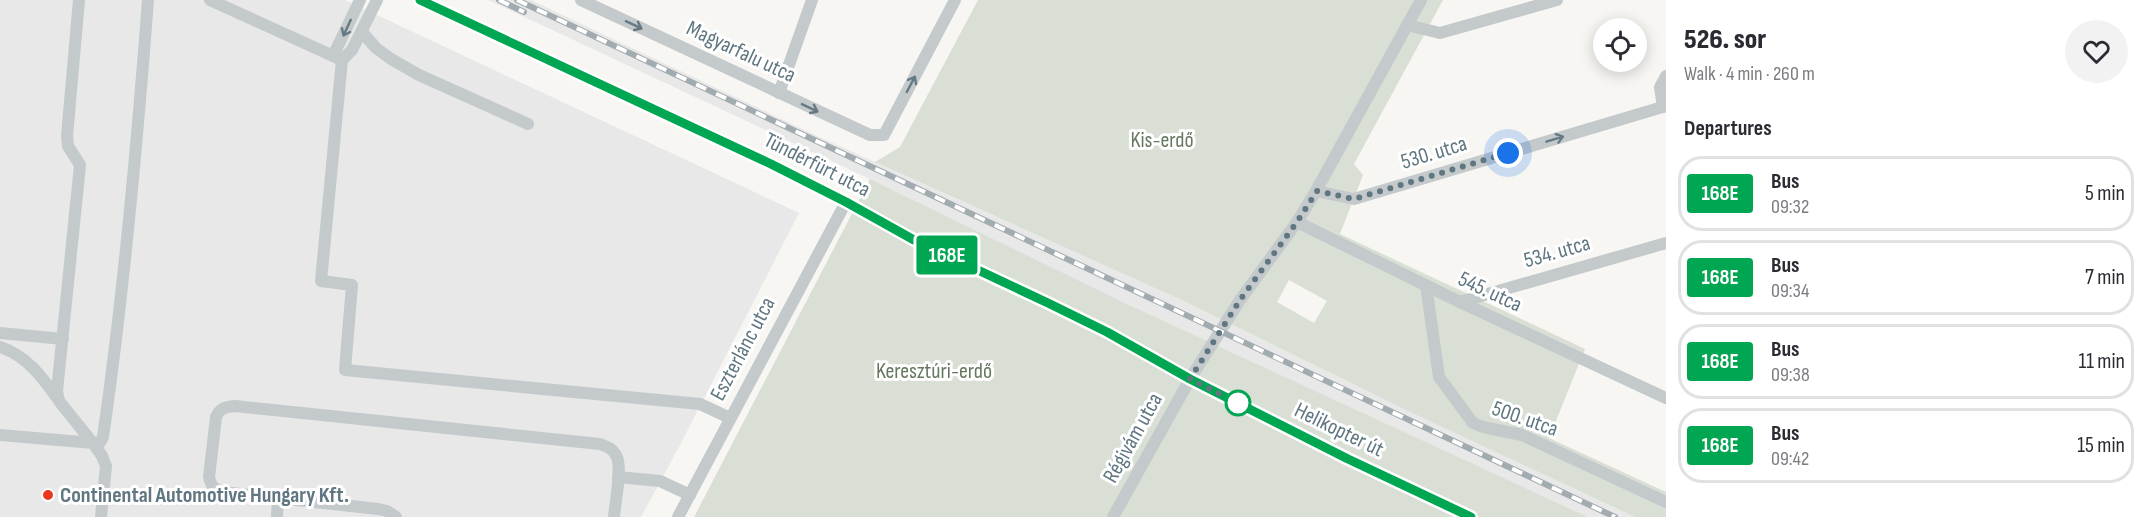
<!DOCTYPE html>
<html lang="en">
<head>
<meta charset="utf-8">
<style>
	body { margin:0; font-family:"Sofia Sans Condensed",sans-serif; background:#f2f2f3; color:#2b2b33; height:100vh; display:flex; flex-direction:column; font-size:22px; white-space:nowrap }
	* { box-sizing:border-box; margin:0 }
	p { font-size:20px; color:#7c7c81 }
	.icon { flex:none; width:33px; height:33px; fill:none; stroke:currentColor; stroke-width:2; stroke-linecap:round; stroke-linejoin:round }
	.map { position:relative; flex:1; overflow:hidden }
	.details { display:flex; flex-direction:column; background:#fff; width:480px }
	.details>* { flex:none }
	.badge { padding:0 12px; border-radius:4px; font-size:21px; line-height:39px }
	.fabs { position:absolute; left:1593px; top:18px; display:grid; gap:12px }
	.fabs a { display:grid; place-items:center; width:54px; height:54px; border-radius:50%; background:#fff; box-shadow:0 3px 15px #0003; font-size:30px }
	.you { position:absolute; width:30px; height:30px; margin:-15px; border:4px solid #fff; border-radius:50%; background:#1a73e8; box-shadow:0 0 0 9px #1a73e833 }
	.map>.badge { position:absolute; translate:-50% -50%; box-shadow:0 0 0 3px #fff }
	h2 { padding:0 18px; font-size:22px; line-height:54px }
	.round { display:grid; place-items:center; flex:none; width:63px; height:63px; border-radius:32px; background:#f2f2f3 }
	.headline { display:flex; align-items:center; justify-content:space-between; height:102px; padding:0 18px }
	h1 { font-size:28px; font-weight:800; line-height:45px }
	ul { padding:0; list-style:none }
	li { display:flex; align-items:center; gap:18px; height:75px; margin:0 12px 9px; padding:0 6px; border:3px solid #e1e1e2; border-radius:24px }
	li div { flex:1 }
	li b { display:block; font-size:22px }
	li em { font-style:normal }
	li .badge { min-width:66px; font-weight:700; text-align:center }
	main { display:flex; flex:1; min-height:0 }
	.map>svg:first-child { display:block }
</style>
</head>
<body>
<main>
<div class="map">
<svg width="1666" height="517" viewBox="0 0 1666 517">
	<rect width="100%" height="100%" fill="#f7f6f3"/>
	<g fill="#e7e8e7">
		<polygon points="0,0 345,0 799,213 680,445 641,517 0,517"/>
		<polygon points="488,0 531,0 815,135 1186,302 1410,412 1635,517 1588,517 1123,302 870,179"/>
	</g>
	<g fill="#d9dfd4" fill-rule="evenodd">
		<path d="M978,0H1443L1354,164L1363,175L1340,234L1585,349L1549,438L1666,492V517H1635L1410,412L1186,302L875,162L900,147ZM1289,280L1327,301L1314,323L1277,302Z"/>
		<polygon points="870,179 1123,302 1588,517 694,517"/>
	</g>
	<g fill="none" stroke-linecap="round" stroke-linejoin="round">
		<g stroke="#c4c9cb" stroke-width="12">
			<path d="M79,0L67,136L68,146L80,165L57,391L59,401L92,442L99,444L103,437C124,292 137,146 148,0"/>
			<polyline points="210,0 342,60 321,281 352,285 345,370 700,404 730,418"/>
			<polyline points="420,0 771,164 846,202 914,240 1048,303 1107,332 1190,379 1348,459 1471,517"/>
			<polyline points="581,0 870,135 884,135 955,0"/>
			<polyline points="1407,25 1440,33 1557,0"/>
			<polyline points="362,32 376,48 391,59 419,75 528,124"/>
			<polyline points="333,56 360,0"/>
			<polyline points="342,60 352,50 377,0"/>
			<polyline points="779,93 812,0"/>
			<polyline points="1663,107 1660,87 1666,76"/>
			<polyline points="1316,191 1354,199 1666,106"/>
			<polyline points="1297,222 1460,302 1666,398"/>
			<polyline points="1426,285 1439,377 1473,423 1483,427 1522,435 1666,502"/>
			<polyline points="1460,302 1666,243"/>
			<polyline points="0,333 63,339"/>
			<path d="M0,347C27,356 42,377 58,399"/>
			<polyline points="0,435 93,443 102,456 106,466 101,517"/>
			<polyline points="618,477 660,481 690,495"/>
			<polyline points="277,517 278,498"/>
			<path d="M396,517L387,511L378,509L223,492C214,489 211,486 209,477L216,417C220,408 225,407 235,406L600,444C607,447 612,448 616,455C623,467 615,502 614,517"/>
			<polyline points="678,517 846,202"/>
			<polyline points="1113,517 1190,379 1240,300 1297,222 1316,191 1421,0"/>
		</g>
		<g stroke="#a2abaf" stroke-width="6">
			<g id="rail">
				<polyline points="499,0 524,12"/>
				<polyline points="517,0 1615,517"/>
			</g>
		</g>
		<use href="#rail" stroke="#fff" stroke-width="4" stroke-dasharray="11" stroke-linecap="butt"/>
	</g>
	<defs><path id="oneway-shaft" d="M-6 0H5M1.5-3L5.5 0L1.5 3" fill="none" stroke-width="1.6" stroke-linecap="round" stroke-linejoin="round" transform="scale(1.5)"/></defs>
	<g stroke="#657a84">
		<use href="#oneway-shaft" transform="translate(634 25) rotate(25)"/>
		<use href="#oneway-shaft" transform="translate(347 28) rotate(115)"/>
		<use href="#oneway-shaft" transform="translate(911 84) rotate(-62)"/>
		<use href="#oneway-shaft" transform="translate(810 108) rotate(25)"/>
		<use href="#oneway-shaft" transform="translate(1555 139) rotate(-17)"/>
	</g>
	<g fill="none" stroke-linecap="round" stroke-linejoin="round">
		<g stroke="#fff" stroke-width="14">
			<polyline id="line" points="420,0 771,164 846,202 914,240 1048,303 1107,332 1190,379 1348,459 1471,517"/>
		</g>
		<use href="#line" stroke="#00a651" stroke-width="9"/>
		<polyline stroke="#607680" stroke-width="6" stroke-dasharray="0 10.8" points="1238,403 1190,379 1240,300 1297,222 1317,191 1354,199 1508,153"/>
	</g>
	<circle fill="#fff" stroke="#00a651" stroke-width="3" cx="1238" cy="403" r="12"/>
	<circle fill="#ea3820" stroke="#fff" stroke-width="2" cx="48" cy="495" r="6"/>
	<g text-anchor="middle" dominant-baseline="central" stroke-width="6" stroke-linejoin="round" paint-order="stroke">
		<g font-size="22" fill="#607680" stroke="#fff">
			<text transform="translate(741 52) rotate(25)">Magyarfalu utca</text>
			<text transform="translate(1434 153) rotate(-17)">530. utca</text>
			<text transform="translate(817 165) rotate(27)">Tündérfürt utca</text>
			<text transform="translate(1557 252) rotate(-16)">534. utca</text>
			<text transform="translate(1490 292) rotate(25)">545. utca</text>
			<text transform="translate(743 349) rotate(-62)">Eszterlánc utca</text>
			<text transform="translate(1525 419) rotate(19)">500. utca</text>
			<text transform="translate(1339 430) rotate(26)">Helikopter út</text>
			<text transform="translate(1133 438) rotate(-61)">Régivám utca</text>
		</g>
		<g font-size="22" fill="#667860" stroke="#fff">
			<text x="1162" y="140">Kis-erdő</text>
			<text x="934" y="371">Keresztúri-erdő</text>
		</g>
		<g font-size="22" font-weight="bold" fill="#607680" stroke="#fff" text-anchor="start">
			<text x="60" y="495">Continental Automotive Hungary Kft.</text>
		</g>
	</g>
</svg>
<div class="fabs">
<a><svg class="icon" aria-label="locate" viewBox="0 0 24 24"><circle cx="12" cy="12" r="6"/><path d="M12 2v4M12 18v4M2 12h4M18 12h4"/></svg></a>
</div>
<div class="you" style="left:1508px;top:153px"></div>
<b class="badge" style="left:947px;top:255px;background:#00a651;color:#fff">168E</b>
</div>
<section class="details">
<div class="headline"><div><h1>526. sor</h1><p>Walk · 4 min · 260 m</p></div><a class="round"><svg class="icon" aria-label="heart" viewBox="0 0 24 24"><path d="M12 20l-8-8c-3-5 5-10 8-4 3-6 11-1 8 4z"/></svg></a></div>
<h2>Departures</h2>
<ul>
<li><span class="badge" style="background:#00a651;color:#fff">168E</span><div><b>Bus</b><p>09:32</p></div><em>5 min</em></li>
<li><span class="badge" style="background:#00a651;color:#fff">168E</span><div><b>Bus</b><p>09:34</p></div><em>7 min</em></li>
<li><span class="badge" style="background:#00a651;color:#fff">168E</span><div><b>Bus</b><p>09:38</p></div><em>11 min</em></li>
<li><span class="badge" style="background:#00a651;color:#fff">168E</span><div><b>Bus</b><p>09:42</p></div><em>15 min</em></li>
</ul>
</section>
</main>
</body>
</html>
